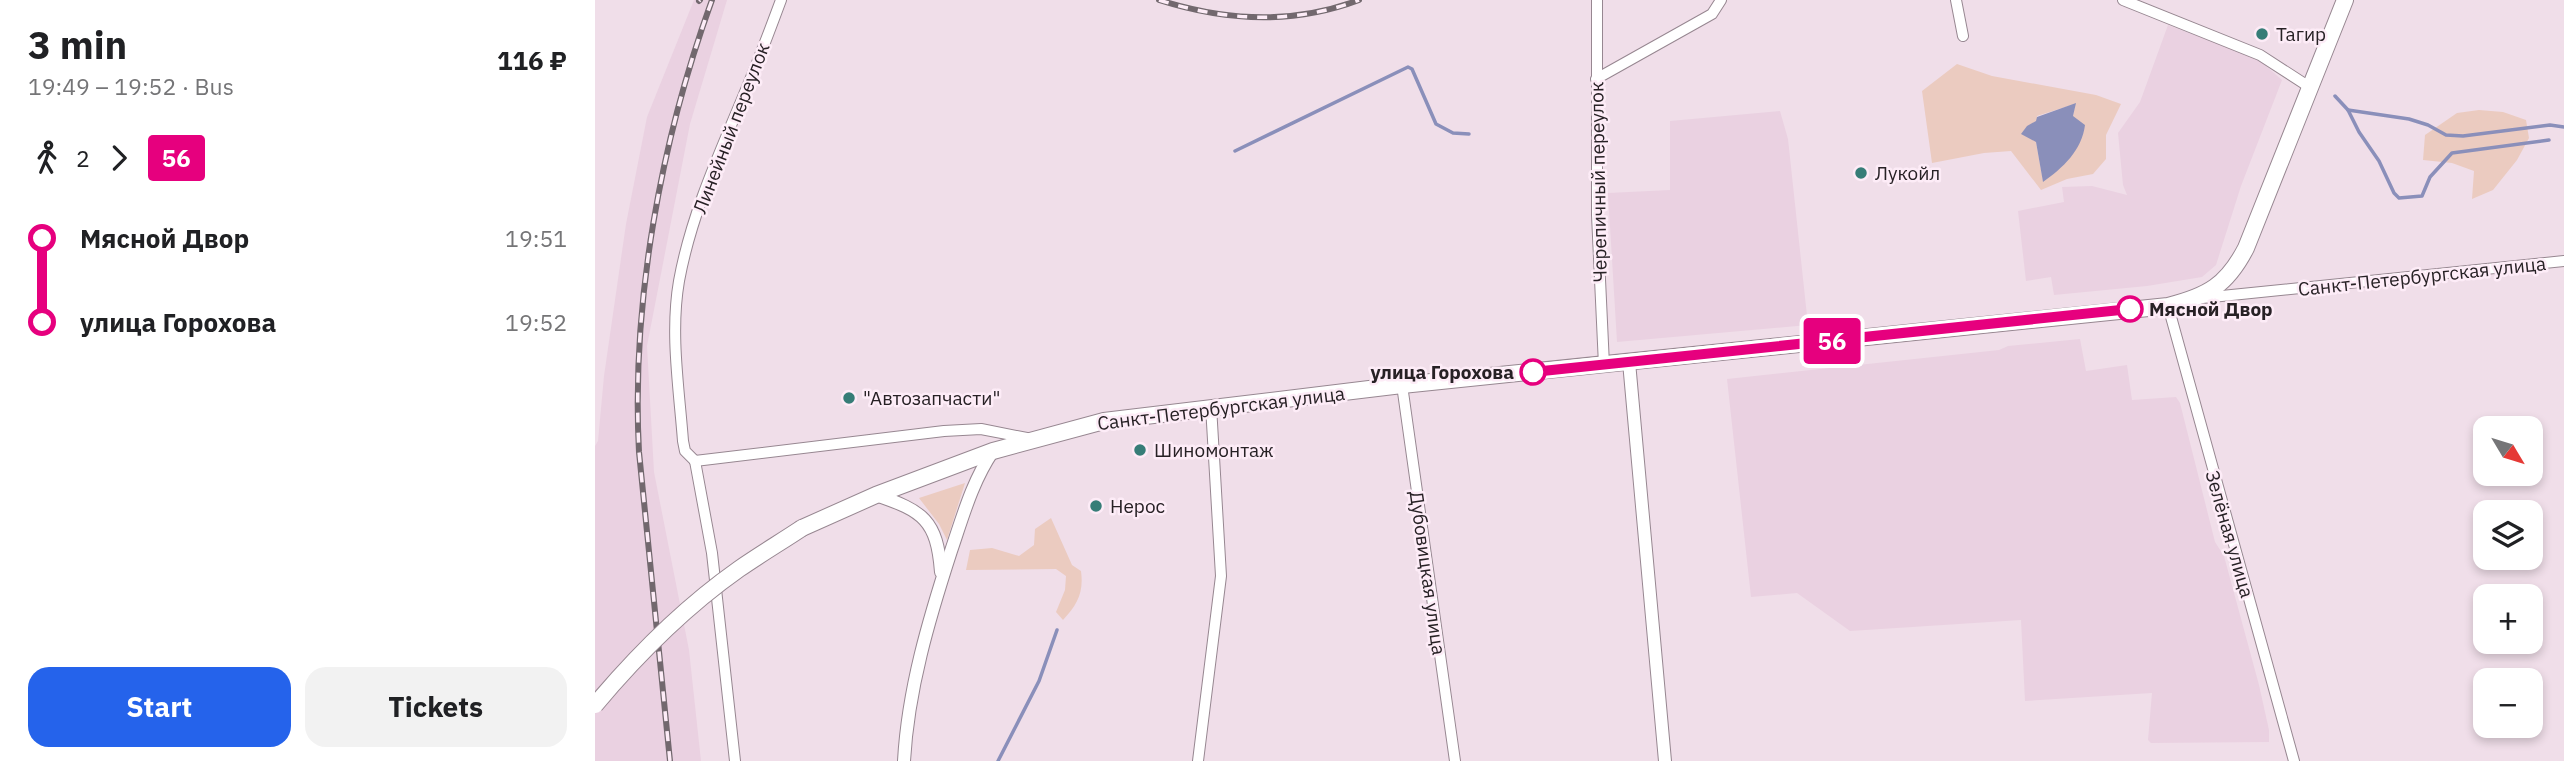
<!DOCTYPE html>
<html lang="en">
<head>
<meta charset="utf-8">
<style>
	body { margin:0; font-family:"IBM Plex Sans",sans-serif; background:#f2f2f2; color:#202124; height:100vh; display:flex; flex-direction:column; font-size:26px; white-space:nowrap }
	* { box-sizing:border-box; margin:0 }
	p { font-size:23px; color:#757577 }
	.icon { flex:none; width:38px; height:38px; fill:none; stroke:currentColor; stroke-width:2; stroke-linecap:round; stroke-linejoin:round }
	.map { position:relative; flex:1; overflow:hidden }
	.panel { display:flex; flex-direction:column; background:#fff; width:595px }
	.panel>* { flex:none }
	.badge { padding:0 14px; border-radius:5px; font-size:24px; line-height:46px }
	.needle { width:46px; rotate:128deg }
	.tools { position:absolute; left:1878px; top:416px; display:grid; gap:14px }
	.tools a { display:grid; place-items:center; width:70px; height:70px; border-radius:14px; background:#fff; box-shadow:0 4px 10px #0003; font-size:35px }
	.map>.badge { position:absolute; translate:-50% -50%; box-shadow:0 0 0 4px #fff }
	.legs { display:flex; align-items:center; gap:10px; height:77px; padding:0 28px; font-size:23px }
	.legs p { margin-inline-start:auto }
	.head { display:flex; align-items:center; justify-content:space-between; height:119px; padding:0 28px }
	h1 { font-size:38px; font-weight:700; line-height:52px }
	.action { display:flex; gap:14px; margin-top:auto; padding:14px 28px }
	.action a { flex:1; height:80px; border-radius:21px; background:#2563eb; color:#fff; font-size:28px; font-weight:700; line-height:80px; text-align:center }
	.action a+a { background:#f2f2f2; color:#202124 }
	ul { padding:0 28px; list-style:none }
	li { display:flex; align-items:center; gap:24px; height:84px; font-size:26px }
	li i { display:grid; place-items:center; width:10px; height:100%; margin:0 9px; background:currentColor }
	li i::after { content:''; width:18px; height:18px; margin:-9px; border:5px solid; border-radius:50%; background:#fff }
	li p { margin-inline-start:auto }
	li:first-child i { background:linear-gradient(#0000 50%,currentColor 0) }
	li:last-child i { background:linear-gradient(currentColor 50%,#0000 0) }
	main { display:flex; flex:1; min-height:0 }
	.map>svg:first-child { display:block }
</style>
</head>
<body>
<main>
<section class="panel">
<div class="head"><div><h1>3 min</h1><p>19:49 – 19:52 · Bus</p></div><b>116 ₽</b></div>
<div class="legs"><svg class="icon" aria-label="walk" viewBox="0 0 24 24"><circle cx="13" cy="4" r="2"/><path d="M13 8l-2 6 4 7M11 14l-3 7M7 12l3-4h3l4 4"/></svg>2<svg class="icon" aria-label="forward" viewBox="0 0 24 24"><path d="M9 5l7 7-7 7"/></svg><b class="badge" style="background:#e6007e;color:#fff">56</b></div>
<ul>
<li><i style="color:#e6007e"></i><b>Мясной Двор</b><p>19:51</p></li>
<li><i style="color:#e6007e"></i><b>улица Горохова</b><p>19:52</p></li>
</ul>
<div class="action"><a>Start</a><a>Tickets</a></div>
</section>
<div class="map">
<svg width="1969" height="761" viewBox="0 0 1969 761">
	<rect width="100%" height="100%" fill="#f0dee9"/>
	<g fill="#ead1e1">
		<polygon points="99,0 132,0 95,124 52,346 59,472 94,650 106,761 0,761 0,446 3,441 9,376 31,224 52,117"/>
		<polygon points="1573,25 1663,59 1687,80 1646,186 1621,265 1607,277 1552,286 1459,295 1456,277 1431,281 1423,211 1469,202 1467,187 1497,186 1532,195 1528,185 1523,133 1545,102"/>
		<polygon points="1185,111 1193,139 1213,325 1022,342 1013,193 1075,190 1075,121"/>
		<polygon points="1485,339 1491,371 1532,365 1537,400 1581,397 1585,403 1620,542 1629,556 1664,685 1674,730 1674,742 1556,743 1553,740 1557,693 1430,701 1426,620 1255,631 1202,593 1156,597 1132,379 1404,350 1413,346"/>
	</g>
	<g fill="#ebcbc0" fill-rule="evenodd">
		<path d="M1362,64L1397,76L1501,95L1526,104L1511,135V159L1498,174L1472,179L1446,190L1416,151L1389,153L1337,163L1327,91ZM1480,104L1478,116L1448,181L1441,142L1442,116Z"/>
		<polygon points="1884,110 1908,112 1931,120 1934,138 1922,160 1898,190 1877,199 1879,171 1857,163 1828,160 1830,135 1862,113"/>
		<polygon points="370,483 352,540 344,524 324,498"/>
		<path d="M456,518L477,565L486,571C489,593 482,605 468,620L461,612L470,590L471,576L461,569L371,570L375,550L397,548L424,556L439,545L440,529Z"/>
	</g>
	<path fill="#8a8fba" d="M1481,103L1478,116L1490,125C1487,150 1468,168 1448,182L1441,142L1426,134L1432,126L1441,121L1442,117Z"/>
	<g fill="none" stroke-linecap="round" stroke-linejoin="round">
		<g stroke="#8a8fba" stroke-width="3.5">
			<polyline points="1740,96 1753,110 1764,132 1784,161 1799,193 1804,198 1827,196 1835,177 1857,153 1954,140"/>
			<polyline points="1753,110 1814,119 1833,125 1851,135 1868,136 1955,125 1969,127"/>
			<polyline points="640,151 813,67 817,69 841,124 858,133 874,134"/>
			<polyline points="403,761 444,681 462,630"/>
		</g>
		<g stroke="#978791" stroke-width="12">
			<g id="minor">
				<polyline points="1002,0 1002,215 1009,365"/>
				<polyline points="1361,0 1368,36"/>
				<polyline points="1528,0 1665,55 1716,88"/>
				<polyline points="1001,79 1117,14 1126,0"/>
				<polyline points="1607,298 1969,261"/>
				<polyline points="1573,306 1699,761"/>
				<polyline points="807,385 860,761"/>
				<path d="M100,461L90,451L88,441C84,388 75,333 84,281C97,210 128,146 155,80C166,54 176,27 186,0"/>
				<polyline points="100,461 349,431 386,429 437,439"/>
				<polyline points="100,461 117,553 140,761"/>
				<polyline points="603,761 626,576 616,406"/>
			</g>
		</g>
		<g stroke="#978791" stroke-width="14">
			<g id="tertiary">
				<polyline points="1034,362 1070,761"/>
				<path d="M281,495C328,511 342,520 346,572"/>
				<path d="M309,761C313,689 334,619 356,551C368,516 377,482 398,451"/>
			</g>
		</g>
		<g stroke="#978791" stroke-width="18">
			<path id="primary" d="M207,528L281,495L398,451L509,421L807,385L1573,306C1613,296 1632,285 1651,248L1750,0"/>
		</g>
		<use href="#minor" stroke="#fff" stroke-width="10"/>
		<use href="#tertiary" stroke="#fff" stroke-width="12"/>
		<use href="#primary" stroke="#fff" stroke-width="16"/>
		<g stroke="#72686e" stroke-width="6">
			<g id="rail">
				<path d="M564,0C630,21 698,25 764,0"/>
				<polyline points="104,1 105,0"/>
				<path d="M75,761L44,452C36,303 66,140 117,0"/>
			</g>
		</g>
		<use href="#rail" stroke="#fdecf7" stroke-width="3.5" stroke-dasharray="10" stroke-linecap="butt"/>
		<g stroke="#978791" stroke-width="18" stroke-linecap="butt">
			<path id="primary-bridge" d="M0,705C42,655 90,607 144,569C164,555 186,542 207,528"/>
		</g>
		<use href="#primary-bridge" stroke="#fff" stroke-width="16"/>
	</g>
	<g fill="none" stroke-linecap="round" stroke-linejoin="round">
		<g stroke="#fff" stroke-width="16">
			<polyline id="line-1" points="938,372 1535,309"/>
		</g>
		<use href="#line-1" stroke="#e6007e" stroke-width="10"/>
	</g>
	<g fill="#367d77" stroke="#fdecf7" stroke-width="2.5">
		<circle cx="1667" cy="34" r="7"/>
		<circle cx="1266" cy="173" r="7"/>
		<circle cx="254" cy="398" r="7"/>
		<circle cx="545" cy="450" r="7"/>
		<circle cx="501" cy="506" r="7"/>
	</g>
	<g fill="#fff" stroke="#e6007e" stroke-width="3.5">
		<circle cx="1535" cy="309" r="12"/>
		<circle cx="938" cy="372" r="12"/>
	</g>
	<g text-anchor="middle" dominant-baseline="central" stroke-width="5" stroke-linejoin="round" paint-order="stroke">
		<g font-size="19" fill="#272125" stroke="#fdecf7" text-anchor="start">
			<text x="1681" y="34">Тагир</text>
			<text x="1280" y="173">Лукойл</text>
			<text x="268" y="398">"Автозапчасти"</text>
			<text x="559" y="450">Шиномонтаж</text>
			<text x="515" y="506">Нерос</text>
		</g>
		<g font-size="19" fill="#272125" stroke="#fdecf7">
			<text transform="translate(136 128) rotate(-69)">Линейный переулок</text>
			<text transform="translate(1003 182) rotate(-91)">Черепичный переулок</text>
			<text transform="translate(1827 276) rotate(-6)">Санкт-Петербургская улица</text>
			<text transform="translate(626 408) rotate(-7)">Санкт-Петербургская улица</text>
			<text transform="translate(1635 534) rotate(74)">Зелёная улица</text>
			<text transform="translate(833 573) rotate(82)">Дубовицкая улица</text>
		</g>
		<g font-size="19" font-weight="bold" fill="#272125" stroke="#fdecf7" text-anchor="start">
			<text x="1554" y="309">Мясной Двор</text>
			<text x="919" y="372" text-anchor="end">улица Горохова</text>
		</g>
	</g>
</svg>
<div class="tools">
<a><svg class="needle" viewBox="-14 -14 28 28"><path d="M0-13l5 13h-10z" fill="#e53935"/><path d="M0 13l5-13h-10z" fill="#757577"/></svg></a>
<a><svg class="icon" aria-label="layers" viewBox="0 0 24 24"><path d="M12 4l9 5-9 5-9-5zM3 14l9 5 9-5"/></svg></a>
<a>+</a>
<a>−</a>
</div>
<b class="badge" style="left:1237px;top:341px;background:#e6007e;color:#fff">56</b>
</div>
</main>
</body>
</html>
